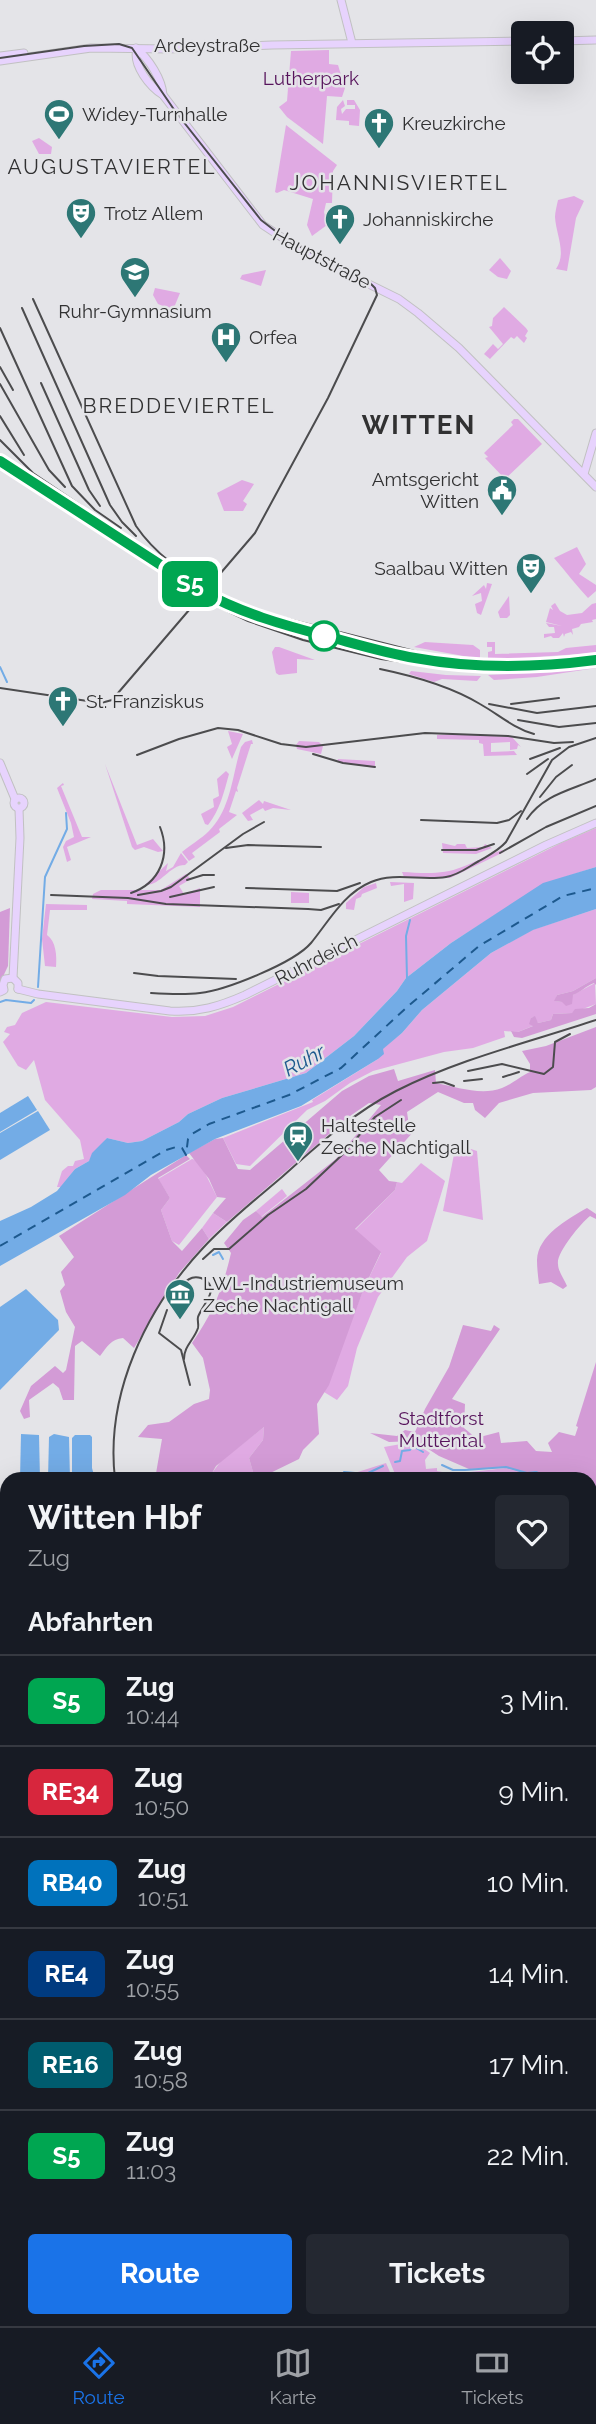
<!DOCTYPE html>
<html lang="de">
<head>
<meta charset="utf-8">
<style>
	body { margin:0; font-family:Raleway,sans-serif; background:#242831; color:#f1f3f6; height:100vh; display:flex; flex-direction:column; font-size:26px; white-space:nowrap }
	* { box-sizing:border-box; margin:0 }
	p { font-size:23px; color:#9ea1a6 }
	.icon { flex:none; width:38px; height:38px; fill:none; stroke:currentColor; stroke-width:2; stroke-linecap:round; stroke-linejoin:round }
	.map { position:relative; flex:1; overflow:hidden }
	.panel { position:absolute; left:0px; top:1472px; width:597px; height:856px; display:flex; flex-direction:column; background:#171b24; border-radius:21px 21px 0 0; box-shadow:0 7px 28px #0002 }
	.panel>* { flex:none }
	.badge { padding:0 14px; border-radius:10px; font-size:24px; line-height:46px }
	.tools { position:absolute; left:511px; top:21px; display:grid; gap:14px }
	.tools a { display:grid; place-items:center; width:63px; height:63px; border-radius:7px; background:#171b24; box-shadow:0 7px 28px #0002; font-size:35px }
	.map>.badge { position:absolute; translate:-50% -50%; box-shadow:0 0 0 4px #fff }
	h2 { padding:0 28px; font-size:26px; line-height:63px }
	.round { display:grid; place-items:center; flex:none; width:74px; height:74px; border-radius:7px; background:#242831 }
	.headline { display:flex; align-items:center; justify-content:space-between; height:119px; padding:0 28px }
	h1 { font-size:33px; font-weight:700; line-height:52px }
	.action { display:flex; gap:14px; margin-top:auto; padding:14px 28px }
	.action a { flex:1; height:80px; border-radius:7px; background:#1a73e8; color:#fff; font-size:28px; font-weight:700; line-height:80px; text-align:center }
	.action a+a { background:#242831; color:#f1f3f6 }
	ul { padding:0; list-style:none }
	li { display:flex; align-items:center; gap:21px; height:91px; padding:0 28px; border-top:2px solid #363941 }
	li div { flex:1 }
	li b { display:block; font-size:26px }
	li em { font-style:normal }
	li .badge { min-width:77px; font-weight:700; text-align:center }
	.tabs { display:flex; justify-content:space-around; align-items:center; height:98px; border-top:2px solid #363941; background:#171b24; font-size:19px; color:#9ea1a6 }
	.tabs a { display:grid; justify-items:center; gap:4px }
	.tabs .active { color:#1a73e8 }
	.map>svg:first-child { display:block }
</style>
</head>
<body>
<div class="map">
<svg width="596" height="2326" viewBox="0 0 596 2326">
	<rect width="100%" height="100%" fill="#e4e4e8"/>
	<g fill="#e0aae3">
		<polygon points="329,50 329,64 338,65 345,88 342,97 327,96 323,144 287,117 279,107 287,101 291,51"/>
		<polygon points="343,100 345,106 341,109 342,114 346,109 355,109 355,105 347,105 347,100 354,100 360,110 359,126 349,125 349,121 336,120 337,107"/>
		<polygon points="286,125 337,165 333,171 332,203 326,203 324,212 327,225 312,236 307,225 313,199 284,190 277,193 275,192"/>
		<polygon points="39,138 52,147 51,154 39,154 32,141"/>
		<path d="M574,196L584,201L576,218L567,271L556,269C567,253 556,235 555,217C555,212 557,205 558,200Z"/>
		<polygon points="500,258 511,271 507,279 498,277 489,270"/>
		<polygon points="266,270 261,286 240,279 242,275"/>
		<polygon points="155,288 180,293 173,310 158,304 153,295"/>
		<polygon points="504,307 526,328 528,331 525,336 527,338 524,343 517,336 514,339 511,337 490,359 484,354 493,344 498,349 503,344 489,327 492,326 493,318"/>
		<polygon points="514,419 518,419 542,444 505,479 485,458 488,457 484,453 513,425 511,422"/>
		<polygon points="242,480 254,484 243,501 247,504 243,511 224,511 217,493"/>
		<path d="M577,547L586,564L579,574L596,585V591L588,598C576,585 566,572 554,558Z"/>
		<polygon points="487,583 492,584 481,615 477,613 475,604 482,601 481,593 472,596 484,585 486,589"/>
		<polygon points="509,596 510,615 507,618 500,618 498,612"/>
		<polygon points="555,603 560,611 567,615 582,613 592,604 596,603 596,619 592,620 593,622 581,624 579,627 572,629 573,635 571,632 565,634 564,637 563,633 559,638 553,638 551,636 544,638 544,634 555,633 554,627 549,627 546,623 562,626 546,622 550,608 553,610 551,606"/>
		<polygon points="425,642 473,645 480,650 480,659 414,647"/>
		<polygon points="487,642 495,642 495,654 558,652 566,648 596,645 596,653 488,660 488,652 492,651 492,647 487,647"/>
		<polygon points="275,647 279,647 315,660 297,659 297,673 279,675 276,673 272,652"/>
		<polygon points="596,666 596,668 537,677 494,680 488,675 554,672"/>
		<polygon points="411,671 446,675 481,676 477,681 442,679 434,682 409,674"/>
		<polygon points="228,731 243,734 232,759 227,747 232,744"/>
		<polygon points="457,734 512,737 521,747 518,745 517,749 510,750 510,742 491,743 491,752 514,751 517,755 484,756 483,744 479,743 479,740 437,739 437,735"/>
		<path d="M252,740L253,744H251L237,788L238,792L236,791L229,812L237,815L219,829L220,832L192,853L195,857L189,861L182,852C190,845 201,839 209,831C231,809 232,776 241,747L245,742Z"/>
		<polygon points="299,741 319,742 323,746 321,754 297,749 296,745"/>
		<polygon points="338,759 375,761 375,768 337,762"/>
		<polygon points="105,764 137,845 153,839 163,851 158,852 144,847 135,850 132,847"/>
		<path d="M226,771L229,774C224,792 220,810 208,825L205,824L201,814L214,807L213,799L219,796L217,779Z"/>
		<polygon points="63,783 64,785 61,786 82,837 91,837 67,847 71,860 67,862 63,847 66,841 74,837 71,823 57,788"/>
		<polygon points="259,800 263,804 264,801 291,810 273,808 265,811 263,808 250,815 253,820 248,821 242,813"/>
		<polygon points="596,828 596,867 543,884 451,943 406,978 397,991 354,1036 306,1073 222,1098 188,1114 179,1122 142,1141 128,1143 107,1138 89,1161 75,1169 61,1187 57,1187 62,1171 68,1166 73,1166 75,1161 84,1159 80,1140 45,1100 34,1060 26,1070 18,1066 3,1042 10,1034 4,1032 7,1027 15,1025 22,1013 46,1002 172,1017 205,1016 233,1007 561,843"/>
		<polygon points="442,843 455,846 457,844 465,844 467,848 483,847 485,844 492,848 476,854 443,853"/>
		<path d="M502,850L504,852L450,878L404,877L402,872C423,873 443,875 462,867C476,862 489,854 502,850Z"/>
		<path d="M181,853L188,862L185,865C169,865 162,885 145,885L168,863L166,871L173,867Z"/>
		<polygon points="186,874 191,879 179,886 184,894 200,888 200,907 127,904 127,901 92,899 93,894 101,890 161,890"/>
		<polygon points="390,882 414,883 413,899 404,902 404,884 391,886"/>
		<polygon points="376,883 377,888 362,894 361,897 356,899 354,910 346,909 346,903 364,887"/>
		<polygon points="291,892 309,893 309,903 291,903"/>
		<path d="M46,904L87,905V910H50L47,935C56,941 57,956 56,967L45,966L42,939Z"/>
		<polygon points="596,909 596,978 573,991 557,995 555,1001 562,1002 571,998 573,995 595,983 596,1004 572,1013 553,1014 551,1020 538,1023 534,1017 531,1018 535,1025 518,1032 504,1031 505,1037 473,1048 444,1052 373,1071 350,1083 325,1101 307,1110 250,1166 236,1164 223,1138 313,1102 312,1100 378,1059 382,1049 402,1033 422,1010 491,953 532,930"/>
		<polygon points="456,1144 477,1151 483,1220 443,1211"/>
		<polygon points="192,1159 199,1161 217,1197 179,1245 172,1241 161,1210 170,1198 158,1179"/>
		<polygon points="421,1163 445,1181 427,1241 407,1257 378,1297 357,1348 348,1386 337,1400 324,1392 364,1288 381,1253 355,1230 395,1190 397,1182 402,1183"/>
		<polygon points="282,1189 287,1196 261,1217 256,1211"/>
		<polygon points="213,1213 227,1222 209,1239 202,1228"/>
		<polygon points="264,1427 263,1440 249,1458 253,1472 260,1478 225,1479 212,1473 221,1461"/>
		<polygon points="407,1443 420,1446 430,1453 425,1460 426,1469 437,1468 437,1471 453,1474 506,1468 526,1474 536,1473 551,1479 397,1479 384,1447"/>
		<polygon points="386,1463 393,1479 340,1479 342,1477"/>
		<polygon points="0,1665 7,1669 7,1721 0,1715"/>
		<polygon points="7,1951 7,2004 1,2005 0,2020 7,2021 7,2135 0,2139 0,1957"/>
		<polygon points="0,2176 7,2181 7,2220 0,2223"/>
	</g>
	<g fill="#d39bd6">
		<polygon points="10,908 8,966 0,983 0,912"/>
		<path d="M596,978V985L594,983C586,986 581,992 573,995L572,1004L566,1006L562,1002L554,1001L557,995L573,991Z"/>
		<polygon points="596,1004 596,1014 522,1038 514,1037 511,1031 518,1032 533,1026 529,1024 531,1018 535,1016 538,1023 551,1020 553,1014 572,1013 575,1009 589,1008"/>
		<path d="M596,1027V1087L591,1090L533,1093L499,1103L485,1118L475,1110L473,1103H464L438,1092L407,1112L409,1126L415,1130L379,1170L389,1181L397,1182L395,1190L355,1229L381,1252L364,1288L329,1385L317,1404L319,1434L303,1450L299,1459L260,1478L253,1472L249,1458L263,1440L264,1427L216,1466L212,1473L225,1479H155L162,1439L138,1437L148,1425L169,1422L194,1404L209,1399L210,1390L203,1358L192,1343C213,1313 223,1288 231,1253L224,1243L243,1220L256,1211L262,1217L336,1159L381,1105L369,1103L350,1116L227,1222L213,1213L226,1198L217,1197L209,1179L189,1153L215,1139L223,1138L238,1169L250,1170L342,1091L369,1076L394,1069L398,1081L435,1070L436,1083C457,1087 481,1096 502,1088C514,1083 519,1077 530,1072V1064L522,1051L546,1046Z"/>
		<path d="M186,1155L190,1159L158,1178L170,1198L161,1210L172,1241L182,1251L202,1228L209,1239L179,1273L134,1348L123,1338C111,1339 107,1347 100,1356L82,1341L75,1346L74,1400H63L59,1388L53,1383L29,1400L30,1417L24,1419L20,1411L31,1386L55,1366L63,1373L66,1370L75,1327L66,1312L60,1291L65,1285L61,1272L74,1257L59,1236Z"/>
		<path d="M587,1208L596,1214V1219L590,1216C581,1223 556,1253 558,1264C558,1271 564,1279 567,1286L563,1289L551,1282L539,1284C538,1276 537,1268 537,1260C538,1235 568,1219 587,1208Z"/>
		<polygon points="463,1325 491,1331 494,1325 500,1329 452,1399 465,1404 464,1428 476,1438 499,1432 501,1443 527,1441 536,1451 552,1452 548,1443 559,1432 575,1436 578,1427 576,1426 596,1362 596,2057 590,2055 590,1479 551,1479 535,1473 526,1474 506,1468 469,1469 439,1456 416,1441 389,1442 370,1433 397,1436 405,1430 415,1432 425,1409 449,1367"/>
		<polygon points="0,1808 7,1817 7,1876 0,1870"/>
		<polygon points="7,1879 7,1951 0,1957 0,1910"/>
		<polygon points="596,2082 596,2169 592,2182 596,2183 596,2326 333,2326 333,2320 590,2320 590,2113"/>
		<polygon points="7,2231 7,2280 0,2274 0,2233"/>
	</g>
	<g fill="#73ace6">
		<polygon points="596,867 596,909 533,930 491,953 422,1010 402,1033 383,1049 384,1054 378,1059 301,1106 215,1139 151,1175 125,1195 0,1266 0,1221 31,1207 57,1191 75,1169 89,1161 92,1153 107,1138 128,1143 142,1141 179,1122 188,1114 222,1098 306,1073 354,1036 397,991 406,978 451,943 543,883"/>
		<polygon points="28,1096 37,1110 0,1132 0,1113"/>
		<polygon points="38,1111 50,1130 0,1160 0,1133"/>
		<polygon points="26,1289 58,1320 59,1330 0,1390 0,1307"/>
		<polygon points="21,1434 39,1435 40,1479 20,1479"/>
		<polygon points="54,1434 69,1437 70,1479 48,1479 49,1437"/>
		<polygon points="75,1435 90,1435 92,1437 92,1468 95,1479 72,1479 72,1438"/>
		<polygon points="0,1601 7,1607 7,1661 0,1657"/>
		<polygon points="0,1718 7,1725 7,1789 0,1783"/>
		<polygon points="7,2143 7,2181 5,2181 0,2176 0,2146"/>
	</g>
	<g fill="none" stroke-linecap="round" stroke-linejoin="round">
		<g stroke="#73ace6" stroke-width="2">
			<polyline points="0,667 7,682"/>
			<polyline points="407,978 406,936 410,920"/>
			<polyline points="38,987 45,877 67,829 66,813"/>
			<polyline points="0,1002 6,1000 31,1003 34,1000"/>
			<polyline points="213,1255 219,1252 223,1259"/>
			<polyline points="395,1462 400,1461 402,1451 410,1450 413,1446 423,1452"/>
			<polyline points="442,1465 453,1470 465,1470 506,1467 527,1473 536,1472 552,1479"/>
			<polyline points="343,1479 344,1472 366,1474 383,1466"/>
			<polyline points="590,1511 596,1526"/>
			<polyline points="573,2320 577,2322 596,2319"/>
			<polyline points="369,2326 370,2320"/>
		</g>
		<g stroke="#1d598e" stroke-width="2" stroke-dasharray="9 7" stroke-linecap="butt">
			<polyline points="0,1246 166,1150 176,1147 182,1148 186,1155 188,1139 192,1134 209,1124 289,1095 341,1068 406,1008 479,946 563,896 596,888"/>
			<polyline points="0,1749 7,1754"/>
			<polyline points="0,2157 7,2154"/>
		</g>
		<g stroke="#c1c1c2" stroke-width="9">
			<g id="major">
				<polyline points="341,0 352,43"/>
				<polyline points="562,41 596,40"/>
				<path d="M136,48C149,59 162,79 163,95"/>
				<path d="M137,49C132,65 150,87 163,95L263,225L304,252L399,299L418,313L459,348L596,487"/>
				<polyline points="0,56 24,53"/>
				<polyline points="0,61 91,48 169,49 272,45 523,41"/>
				<polyline points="584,474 596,433"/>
				<polyline points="0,763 15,799"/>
				<circle cx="19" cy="803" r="5"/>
				<path d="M18,989L38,994L170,1011C198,1013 220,1006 245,995L546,845L596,823"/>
				<polyline points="18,989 18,983 13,978 20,838 19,809"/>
				<polyline points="0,992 4,990 3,985 5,979 13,978"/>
			</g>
		</g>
		<use href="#major" stroke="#e7d3fd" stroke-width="7"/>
		<polyline stroke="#4c4c4e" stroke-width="2" points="0,58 84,46 119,44 132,48 175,111 261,220 287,240 370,283 375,288 377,295 328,398 255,533 112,700 101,703 0,688"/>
		<g stroke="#4c4c4e" stroke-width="2">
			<path d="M33,299L136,526C155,554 184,574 213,591"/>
			<polyline points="22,308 110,505 122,522 136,536"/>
			<polyline points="0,328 72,486 95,510 121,528"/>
			<polyline points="0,367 13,390"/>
			<polyline points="41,383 89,490 100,506"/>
			<polyline points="0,384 49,470 65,487"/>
			<polyline points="0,416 24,455"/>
			<polyline points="0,440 33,473 82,506"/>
			<polyline points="0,467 204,600 248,621 303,640 381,659 445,668 511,669 596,660"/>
			<polyline points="210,593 261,612 450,660"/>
			<path d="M380,669C414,676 450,686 480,704C498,714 513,728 534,734"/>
			<polyline points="489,704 537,713 596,706"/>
			<polyline points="511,704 559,698"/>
			<polyline points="518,720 559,727 596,723"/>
			<polyline points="313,754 343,763 375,767"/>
			<polyline points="137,755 179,739 218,728 238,730 281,744 306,747 425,733 508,736 554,743 573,742"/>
			<polyline points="530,759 560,748"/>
			<polyline points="527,774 548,759"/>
			<polyline points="540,797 556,777 572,765"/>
			<path d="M527,819C543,795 571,790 596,779"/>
			<polyline points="421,820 497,823 509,820 521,811"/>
			<polyline points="226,848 248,845 321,847"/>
			<polyline points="442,850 476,850 494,844"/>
			<polyline points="500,853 546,827 596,806"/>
			<polyline points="187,880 203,875 214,875"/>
			<polyline points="246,888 337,891 360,883"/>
			<path d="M131,893C160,883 171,855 160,827"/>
			<polyline points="51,895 128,898 166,904 308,909 321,910 339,904"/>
			<polyline points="138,895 161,891 171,887 243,834 264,822"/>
			<polyline points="170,897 214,887"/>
			<polyline points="134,973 158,976 236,979"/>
			<path d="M151,993C167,994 184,995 200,993C226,990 294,963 311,943C329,921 344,893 371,882C395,872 421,881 446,877C459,875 468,867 479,861C489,855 498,851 506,842L552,760L569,747L596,738"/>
			<polyline points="468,1071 502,1064 544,1074 553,1067 555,1042 570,1034"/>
			<polyline points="503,1077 519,1072"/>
			<polyline points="464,1081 482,1079"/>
			<polyline points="433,1083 443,1082 454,1086"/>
			<polyline points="203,1259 214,1249 229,1249 268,1215 306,1189 342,1155 375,1117 401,1100"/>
			<polyline points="167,1310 159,1333 181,1350 190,1385"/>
			<path d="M184,1359C184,1346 194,1340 198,1328C199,1324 197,1320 198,1317C202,1305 223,1287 201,1278C194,1276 190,1278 185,1282"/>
			<path d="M115,1479C105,1394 146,1309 203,1248C227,1222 255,1200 282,1177C318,1145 353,1113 396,1091C459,1059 530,1042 596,1020"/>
			<polyline points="0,2239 7,2237"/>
		</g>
	</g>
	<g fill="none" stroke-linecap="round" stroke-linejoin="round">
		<g stroke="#fff" stroke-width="16">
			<path id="line" d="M0,461L201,591C241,613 283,625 326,636C356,644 385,653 415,658C475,669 535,668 596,660"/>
		</g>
		<use href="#line" stroke="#00a651" stroke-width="10"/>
	</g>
	<defs>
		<g id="stadium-pin" transform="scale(1.575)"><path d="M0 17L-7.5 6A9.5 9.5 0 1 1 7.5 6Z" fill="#2d7775" stroke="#e4e4e8"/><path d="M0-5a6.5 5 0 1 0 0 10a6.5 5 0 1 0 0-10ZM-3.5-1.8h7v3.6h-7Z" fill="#fff"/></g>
		<g id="church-pin" transform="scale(1.575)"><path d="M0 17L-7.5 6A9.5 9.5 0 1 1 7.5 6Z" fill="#2d7775" stroke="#e4e4e8"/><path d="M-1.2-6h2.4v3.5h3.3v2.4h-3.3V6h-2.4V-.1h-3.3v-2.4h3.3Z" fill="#fff"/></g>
		<g id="theatre-pin" transform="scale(1.575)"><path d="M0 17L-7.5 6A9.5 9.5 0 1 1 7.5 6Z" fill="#2d7775" stroke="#e4e4e8"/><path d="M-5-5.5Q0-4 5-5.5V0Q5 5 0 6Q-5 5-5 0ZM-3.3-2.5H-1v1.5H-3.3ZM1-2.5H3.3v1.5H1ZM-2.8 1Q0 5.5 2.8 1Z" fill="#fff"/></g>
		<g id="school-pin" transform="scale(1.575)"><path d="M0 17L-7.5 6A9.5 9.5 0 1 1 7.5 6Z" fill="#2d7775" stroke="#e4e4e8"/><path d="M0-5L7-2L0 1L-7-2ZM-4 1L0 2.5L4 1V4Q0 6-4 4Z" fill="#fff"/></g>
		<g id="hospital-pin" transform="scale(1.575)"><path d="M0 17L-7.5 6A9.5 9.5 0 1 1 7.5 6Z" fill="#2d7775" stroke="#e4e4e8"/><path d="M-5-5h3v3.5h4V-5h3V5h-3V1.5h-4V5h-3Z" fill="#fff"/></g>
		<g id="civic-pin" transform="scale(1.575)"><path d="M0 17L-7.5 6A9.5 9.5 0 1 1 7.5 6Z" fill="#2d7775" stroke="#e4e4e8"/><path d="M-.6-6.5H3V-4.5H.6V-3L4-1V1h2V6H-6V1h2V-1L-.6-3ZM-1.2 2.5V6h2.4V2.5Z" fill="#fff"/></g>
		<g id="station-pin" transform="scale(1.575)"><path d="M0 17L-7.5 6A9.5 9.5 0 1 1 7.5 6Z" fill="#2d7775" stroke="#e4e4e8"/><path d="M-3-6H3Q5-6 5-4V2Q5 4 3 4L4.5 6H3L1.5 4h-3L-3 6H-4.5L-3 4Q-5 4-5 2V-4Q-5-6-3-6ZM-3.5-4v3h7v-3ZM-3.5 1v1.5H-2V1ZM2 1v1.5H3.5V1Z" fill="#fff"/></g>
		<g id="museum-pin" transform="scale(1.575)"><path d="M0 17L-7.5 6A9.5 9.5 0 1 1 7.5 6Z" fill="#2d7775" stroke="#e4e4e8"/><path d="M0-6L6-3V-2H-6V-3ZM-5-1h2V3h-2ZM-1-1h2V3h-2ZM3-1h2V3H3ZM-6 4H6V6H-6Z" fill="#fff"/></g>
	</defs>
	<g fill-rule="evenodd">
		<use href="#stadium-pin" x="59" y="114"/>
		<use href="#church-pin" x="379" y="123"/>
		<use href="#theatre-pin" x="81" y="213"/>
		<use href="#church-pin" x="340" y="219"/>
		<use href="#school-pin" x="135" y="272"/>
		<use href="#hospital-pin" x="226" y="337"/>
		<use href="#civic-pin" x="502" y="490"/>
		<use href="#theatre-pin" x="531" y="568"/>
		<use href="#church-pin" x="63" y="701"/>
		<use href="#station-pin" x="298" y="1136"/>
		<use href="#museum-pin" x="180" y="1294"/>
	</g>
	<circle fill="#fff" stroke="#00a651" stroke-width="3.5" cx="324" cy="636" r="14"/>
	<g text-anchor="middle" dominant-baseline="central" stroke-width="5" stroke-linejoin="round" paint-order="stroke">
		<g font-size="19" fill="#313132" stroke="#e4e4e8">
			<text x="207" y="45">Ardeystraße</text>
			<text transform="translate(322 258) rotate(28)">Hauptstraße</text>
			<text transform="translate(316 959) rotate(-27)">Ruhrdeich</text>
		</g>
		<g font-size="19" fill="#57145c" stroke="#e4e4e8">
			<text x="311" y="78">Lutherpark</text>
			<text x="441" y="1418">Stadtforst<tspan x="441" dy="22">Muttental</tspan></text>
		</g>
		<g font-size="19" fill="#313132" stroke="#e4e4e8" text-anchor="start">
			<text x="82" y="114">Widey-Turnhalle</text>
			<text x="402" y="123">Kreuzkirche</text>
			<text x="104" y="213">Trotz Allem</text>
			<text x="363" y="219">Johanniskirche</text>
			<text x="135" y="311" text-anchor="middle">Ruhr-Gymnasium</text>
			<text x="249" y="337">Orfea</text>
			<text x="479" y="479" text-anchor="end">Amtsgericht<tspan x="479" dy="22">Witten</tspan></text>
			<text x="508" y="568" text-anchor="end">Saalbau Witten</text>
			<text x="86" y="701">St. Franziskus</text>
			<text x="321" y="1125">Haltestelle<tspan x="321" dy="22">Zeche Nachtigall</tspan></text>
			<text x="203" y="1283">LWL-Industriemuseum<tspan x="203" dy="22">Zeche Nachtigall</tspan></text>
		</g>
		<g font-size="21" letter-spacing="2" fill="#313132" stroke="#e4e4e8">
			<text x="112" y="166">AUGUSTAVIERTEL</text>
			<text x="399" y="182">JOHANNISVIERTEL</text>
			<text x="179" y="405">BREDDEVIERTEL</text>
		</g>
		<g font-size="21" font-style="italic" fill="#1d598e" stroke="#e4e4e8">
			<text transform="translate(304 1060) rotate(-28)">Ruhr</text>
		</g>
		<g font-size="26" font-weight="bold" letter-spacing="2" fill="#313132" stroke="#e4e4e8">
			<text x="419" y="425">WITTEN</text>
		</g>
	</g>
</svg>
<div class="tools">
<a><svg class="icon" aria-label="locate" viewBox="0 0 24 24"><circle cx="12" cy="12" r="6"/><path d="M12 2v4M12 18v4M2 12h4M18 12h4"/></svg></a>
</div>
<b class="badge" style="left:190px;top:584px;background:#00a651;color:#fff">S5</b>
<section class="panel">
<div class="headline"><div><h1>Witten Hbf</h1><p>Zug</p></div><a class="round"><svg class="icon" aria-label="heart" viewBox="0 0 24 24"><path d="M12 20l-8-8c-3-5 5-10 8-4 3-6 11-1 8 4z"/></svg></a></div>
<h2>Abfahrten</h2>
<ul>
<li><span class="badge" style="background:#00a651;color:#fff">S5</span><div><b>Zug</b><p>10:44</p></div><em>3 Min.</em></li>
<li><span class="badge" style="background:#d7263d;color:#fff">RE34</span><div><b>Zug</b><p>10:50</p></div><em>9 Min.</em></li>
<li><span class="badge" style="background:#0072bc;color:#fff">RB40</span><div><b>Zug</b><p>10:51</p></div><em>10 Min.</em></li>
<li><span class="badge" style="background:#003b80;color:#fff">RE4</span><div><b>Zug</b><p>10:55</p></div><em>14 Min.</em></li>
<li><span class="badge" style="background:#005c6e;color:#fff">RE16</span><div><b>Zug</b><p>10:58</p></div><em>17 Min.</em></li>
<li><span class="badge" style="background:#00a651;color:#fff">S5</span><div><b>Zug</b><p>11:03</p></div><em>22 Min.</em></li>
</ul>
<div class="action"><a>Route</a><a>Tickets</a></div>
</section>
</div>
<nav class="tabs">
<a class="active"><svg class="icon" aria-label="directions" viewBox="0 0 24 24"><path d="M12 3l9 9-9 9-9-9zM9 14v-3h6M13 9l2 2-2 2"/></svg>Route</a>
<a><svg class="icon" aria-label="map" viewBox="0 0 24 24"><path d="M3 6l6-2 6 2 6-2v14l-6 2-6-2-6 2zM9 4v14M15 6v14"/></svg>Karte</a>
<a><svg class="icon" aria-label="tickets" viewBox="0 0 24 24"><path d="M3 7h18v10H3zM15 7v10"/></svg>Tickets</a>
</nav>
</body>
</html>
